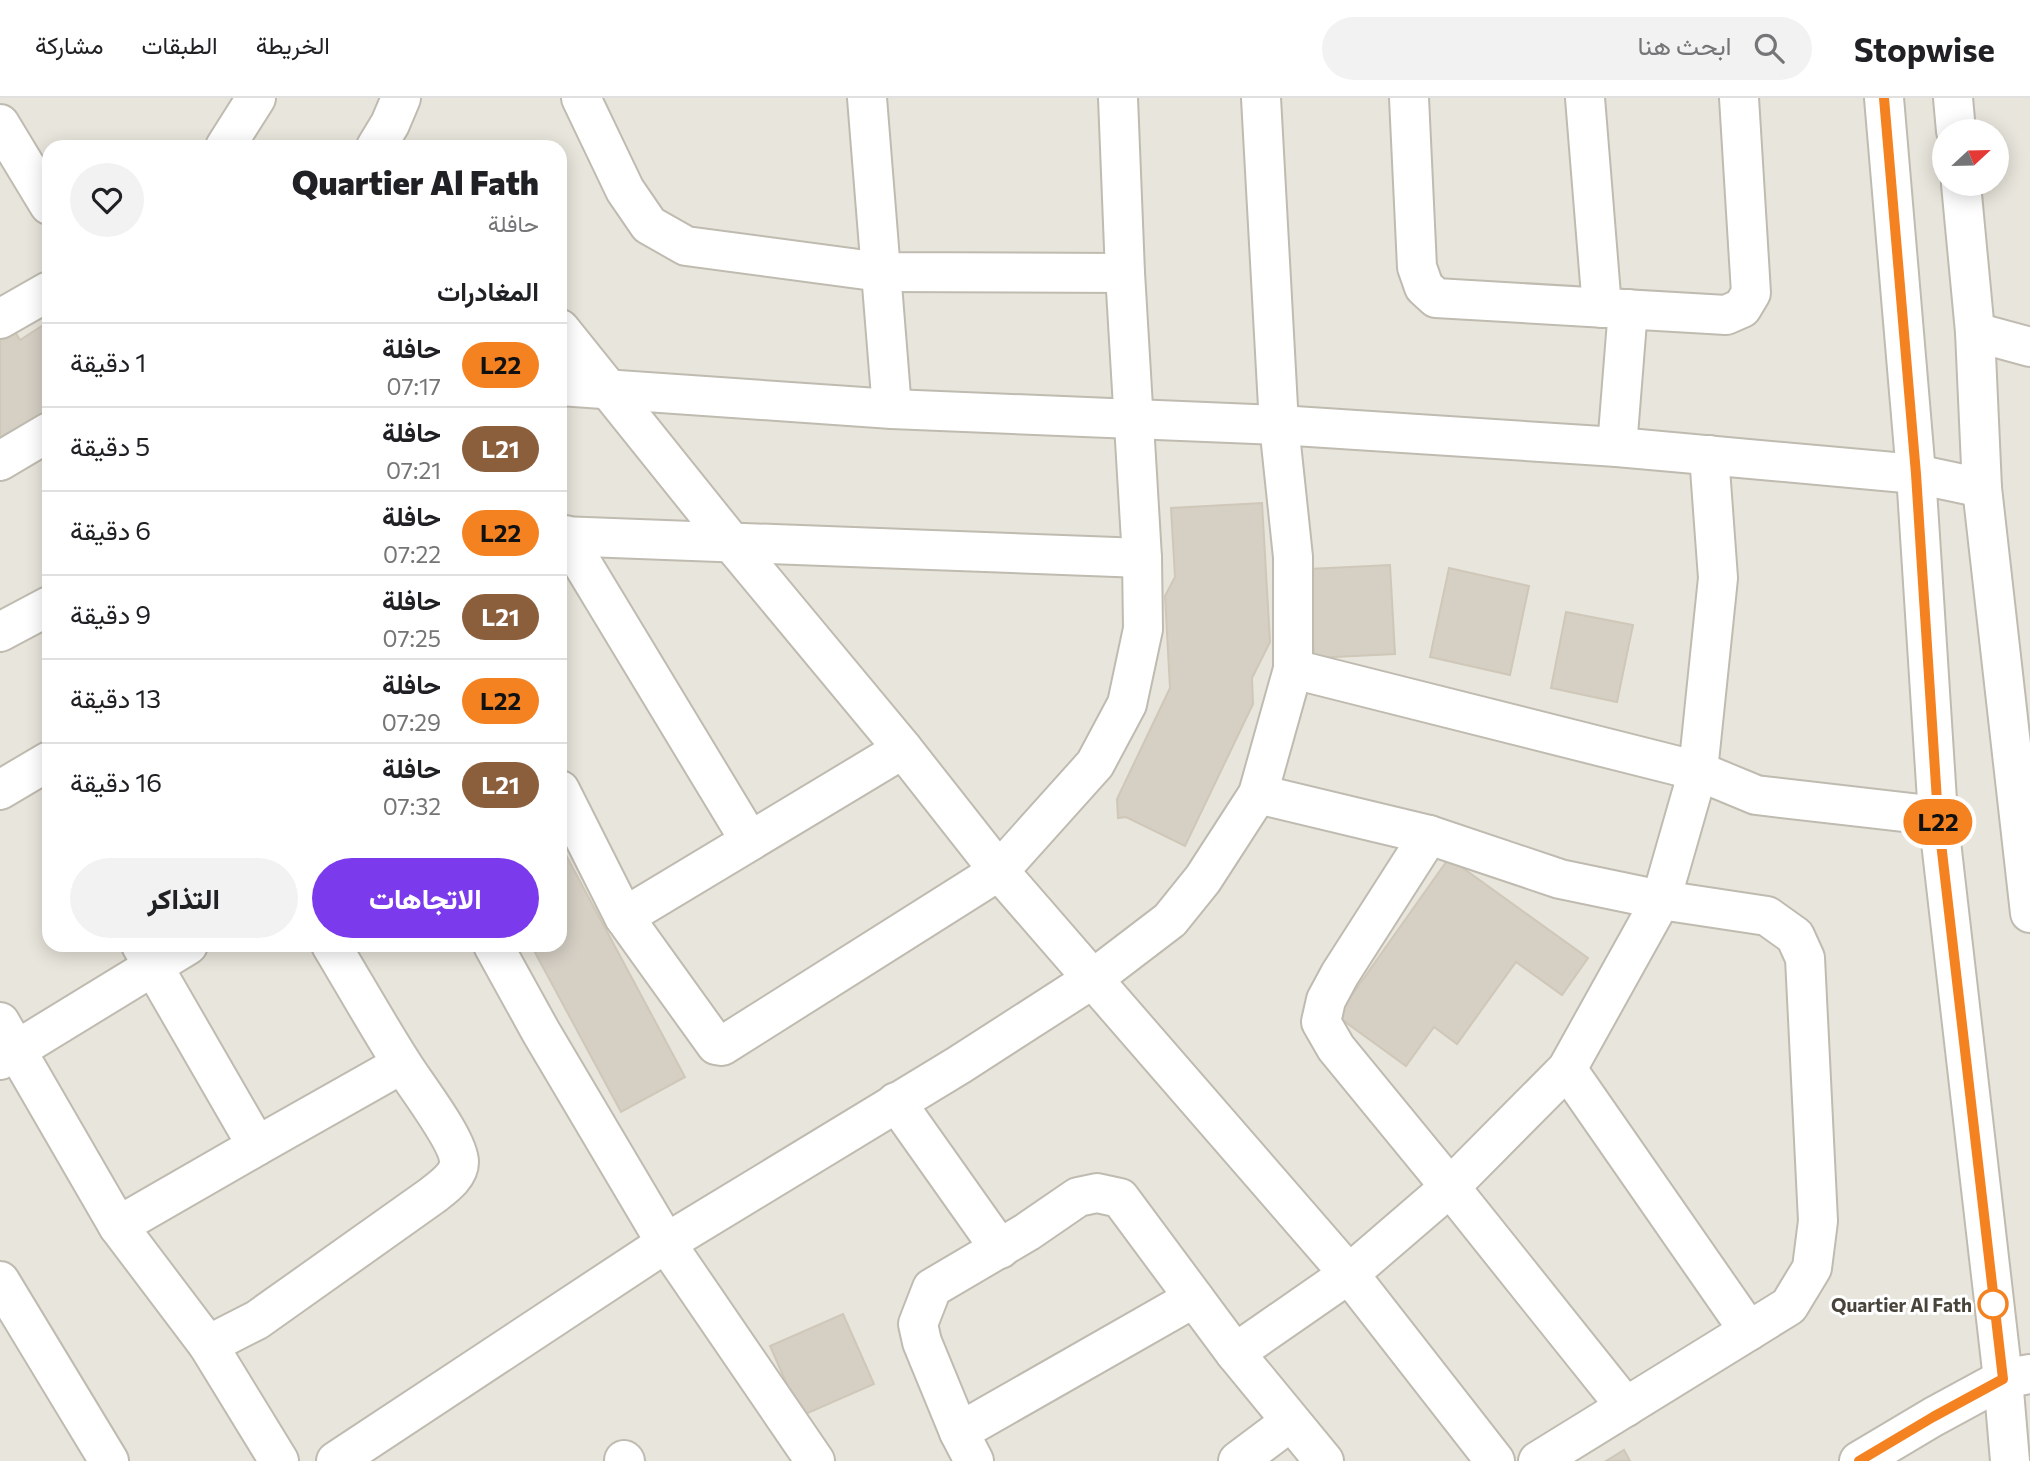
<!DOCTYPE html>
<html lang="ar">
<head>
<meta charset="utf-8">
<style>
	body { margin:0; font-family:Commissioner,Vazirmatn,sans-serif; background:#f2f2f2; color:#202124; direction:rtl; height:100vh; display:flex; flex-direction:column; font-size:26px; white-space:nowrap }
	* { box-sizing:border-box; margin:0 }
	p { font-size:23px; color:#757577 }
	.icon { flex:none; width:38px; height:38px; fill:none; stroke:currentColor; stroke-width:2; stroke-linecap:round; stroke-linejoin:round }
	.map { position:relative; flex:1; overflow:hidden; direction:ltr }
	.side { position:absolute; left:42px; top:42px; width:525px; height:812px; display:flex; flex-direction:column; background:#fff; border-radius:21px; box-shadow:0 4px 18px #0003; direction:rtl }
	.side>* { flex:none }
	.badge { padding:0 14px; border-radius:23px; font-size:24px; line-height:46px }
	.needle { width:46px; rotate:68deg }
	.buttons { position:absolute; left:1932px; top:21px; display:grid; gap:14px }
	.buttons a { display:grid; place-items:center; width:77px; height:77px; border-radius:50%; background:#fff; box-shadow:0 4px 18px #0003; font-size:35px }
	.map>.badge { position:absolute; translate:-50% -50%; box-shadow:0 0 0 4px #fff }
	h2 { padding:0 28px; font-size:26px; line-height:63px }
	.round { display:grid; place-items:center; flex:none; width:74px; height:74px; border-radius:37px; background:#f2f2f2 }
	.summary { display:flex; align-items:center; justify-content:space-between; height:119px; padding:0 28px }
	h1 { font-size:33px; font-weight:800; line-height:52px }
	.button { display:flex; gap:14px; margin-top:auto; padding:14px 28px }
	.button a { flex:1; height:80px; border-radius:42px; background:#7c3aed; color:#fff; font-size:28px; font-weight:800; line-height:80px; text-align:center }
	.button a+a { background:#f2f2f2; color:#202124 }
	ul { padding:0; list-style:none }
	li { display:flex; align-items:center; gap:21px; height:84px; padding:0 28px; border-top:2px solid #e0e0e0 }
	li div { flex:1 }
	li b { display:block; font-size:26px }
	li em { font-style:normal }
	li .badge { min-width:77px; font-weight:700; text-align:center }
	header { display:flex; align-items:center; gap:42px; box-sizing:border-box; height:98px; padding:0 35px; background:#fff; border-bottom:2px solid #e0e0e0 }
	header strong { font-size:33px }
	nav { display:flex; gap:38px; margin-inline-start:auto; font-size:24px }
	.search { width:490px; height:63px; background:#f2f2f2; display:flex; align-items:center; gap:18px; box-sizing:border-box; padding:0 24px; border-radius:38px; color:#757577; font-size:26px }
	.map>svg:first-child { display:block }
</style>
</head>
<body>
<header>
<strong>Stopwise</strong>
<div class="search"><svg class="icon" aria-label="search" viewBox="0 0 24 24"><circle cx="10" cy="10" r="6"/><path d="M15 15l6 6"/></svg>ابحث هنا</div>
<nav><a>الخريطة</a><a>الطبقات</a><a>مشاركة</a></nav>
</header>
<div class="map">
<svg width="2030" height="1363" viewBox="0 0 2030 1363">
	<rect width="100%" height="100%" fill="#f5f3ed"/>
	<path fill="#e8e5dc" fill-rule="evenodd" d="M0,0H2030V1363H0ZM1944,33H1997V86H1944ZM49,49H560V847H49Z"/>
	<g fill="#d5cfc4" stroke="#cfc7b8" stroke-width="2">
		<polygon points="8,222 20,242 42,228 49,239 49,331 0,343 0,227"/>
		<polygon points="1262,405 1270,544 1252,580 1253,606 1185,748 1126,719 1118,720 1117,701 1170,590 1165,498 1175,479 1171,410"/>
		<polygon points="1390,467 1395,556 1314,560 1309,471"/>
		<polygon points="1449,470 1529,488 1510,577 1430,559"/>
		<polygon points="1566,514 1633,527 1617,604 1551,590"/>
		<polygon points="560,746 685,979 621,1014 531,847 560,847"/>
		<polygon points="1449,760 1588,860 1562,897 1516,864 1457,946 1434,929 1406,968 1337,918"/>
		<polygon points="843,1216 874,1286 801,1318 770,1248"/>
		<polygon points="1624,1352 1630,1363 1606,1363"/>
	</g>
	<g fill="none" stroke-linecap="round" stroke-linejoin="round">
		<g stroke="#bfbbb0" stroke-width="42">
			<g id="street">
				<polyline points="581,0 625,92 649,127 686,148 881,174 1125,175"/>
				<polyline points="867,0 892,311"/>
				<polyline points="1409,0 1417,169 1424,189 1436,200 1726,217 1742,210 1751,195 1739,0"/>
				<polyline points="1585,0 1602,210"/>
				<polyline points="1884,0 1916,376 1938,718 2003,1281 2010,1363"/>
				<polyline points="1953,0 1956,33"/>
				<polyline points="0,26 49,107"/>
				<polyline points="225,49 256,0"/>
				<polyline points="376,49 390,26 401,0"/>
				<polyline points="1961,86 1975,234 1982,390 2030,815"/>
				<polyline points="0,221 49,193"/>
				<polyline points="560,231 731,444 903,651 999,773 1349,1176 1495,1363"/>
				<polyline points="1975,234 2030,249"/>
				<polyline points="560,288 892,311 1279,327 1617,349 1916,376 1982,390"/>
				<polyline points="1617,349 1628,211"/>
				<polyline points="0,363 49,334"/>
				<polyline points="565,437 750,743"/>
				<polyline points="560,438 1142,460"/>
				<polyline points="0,534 49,508"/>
				<polyline points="1293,571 1698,673 1756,697 1938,718"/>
				<polyline points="0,692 49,663"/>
				<polyline points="560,692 624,819 716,947 722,948 999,773 1095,666 1127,606 1143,531 1142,460 1125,175 1118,0"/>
				<polyline points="1258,696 1429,737 1560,781 1661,802 1767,818 1795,838 1805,860 1818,1123 1812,1170 1789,1208 1538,1363"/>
				<polyline points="1429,737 1340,876 1326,902 1321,924 1336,950 1450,1089 1626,1309"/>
				<polyline points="624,819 903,651"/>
				<polyline points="493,847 541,934 666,1145 815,1363"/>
				<path d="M0,924L118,1128L208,1247L257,1222L433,1097C443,1089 459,1078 459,1064C459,1043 416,988 403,967C378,928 355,887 331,847"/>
				<polyline points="0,962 188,847"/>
				<polyline points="1567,971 1749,1233"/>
				<polyline points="896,1004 1000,1151"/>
				<polyline points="257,1048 402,966"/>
				<polyline points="118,1128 257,1048 141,847"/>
				<polyline points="0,1183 109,1363"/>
				<polyline points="208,1247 279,1363"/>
				<polyline points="1235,1255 1349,1176 1450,1089 1567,971 1661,802 1698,673 1718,480 1709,357"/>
				<polyline points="959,1334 1194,1200"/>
				<polyline points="624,1362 625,1363"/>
				<polyline points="336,1363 666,1145 959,967 1094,880 1170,822 1203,781 1258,696 1293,571 1293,459 1279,327 1261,0"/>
				<polyline points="974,1363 959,1334 922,1244 918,1226 932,1190 1027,1134 1078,1099 1097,1095 1120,1100 1235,1255 1324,1363"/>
				<polyline points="1238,1363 1290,1324"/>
				<polyline points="1859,1363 1933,1319 2003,1281 2030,1276"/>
			</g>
		</g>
		<use href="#street" stroke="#fff" stroke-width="38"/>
	</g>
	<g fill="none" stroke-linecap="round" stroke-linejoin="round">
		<g stroke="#fff" stroke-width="16">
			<polyline id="line" points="1859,1363 1933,1319 2003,1281 1938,719 1916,376 1884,0"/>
		</g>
		<use href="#line" stroke="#f58220" stroke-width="10"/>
	</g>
	<circle fill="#fff" stroke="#f58220" stroke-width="3.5" cx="1993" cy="1206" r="14"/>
	<g text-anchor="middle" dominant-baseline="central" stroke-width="6" stroke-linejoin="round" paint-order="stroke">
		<g font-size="19" font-weight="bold" fill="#49443b" stroke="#fff" text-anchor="end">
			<text x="1972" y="1206">Quartier Al Fath</text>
		</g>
	</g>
</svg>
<div class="buttons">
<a><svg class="needle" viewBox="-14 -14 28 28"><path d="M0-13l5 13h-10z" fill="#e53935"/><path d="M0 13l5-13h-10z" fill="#757577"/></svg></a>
</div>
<b class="badge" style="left:1938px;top:724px;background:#f58220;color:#111">L22</b>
<section class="side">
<div class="summary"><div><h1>Quartier Al Fath</h1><p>حافلة</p></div><a class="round"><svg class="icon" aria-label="heart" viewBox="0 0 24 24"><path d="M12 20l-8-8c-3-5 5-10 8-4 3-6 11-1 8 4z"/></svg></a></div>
<h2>المغادرات</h2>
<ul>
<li><span class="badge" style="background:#f58220;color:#111">L22</span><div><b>حافلة</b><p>07:17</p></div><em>1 دقيقة</em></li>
<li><span class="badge" style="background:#8b5e3c;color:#fff">L21</span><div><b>حافلة</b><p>07:21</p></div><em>5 دقيقة</em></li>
<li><span class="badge" style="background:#f58220;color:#111">L22</span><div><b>حافلة</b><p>07:22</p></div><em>6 دقيقة</em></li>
<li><span class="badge" style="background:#8b5e3c;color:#fff">L21</span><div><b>حافلة</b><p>07:25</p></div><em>9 دقيقة</em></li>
<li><span class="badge" style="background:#f58220;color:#111">L22</span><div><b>حافلة</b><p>07:29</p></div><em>13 دقيقة</em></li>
<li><span class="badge" style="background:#8b5e3c;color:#fff">L21</span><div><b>حافلة</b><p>07:32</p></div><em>16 دقيقة</em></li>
</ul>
<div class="button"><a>الاتجاهات</a><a>التذاكر</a></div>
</section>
</div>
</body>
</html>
